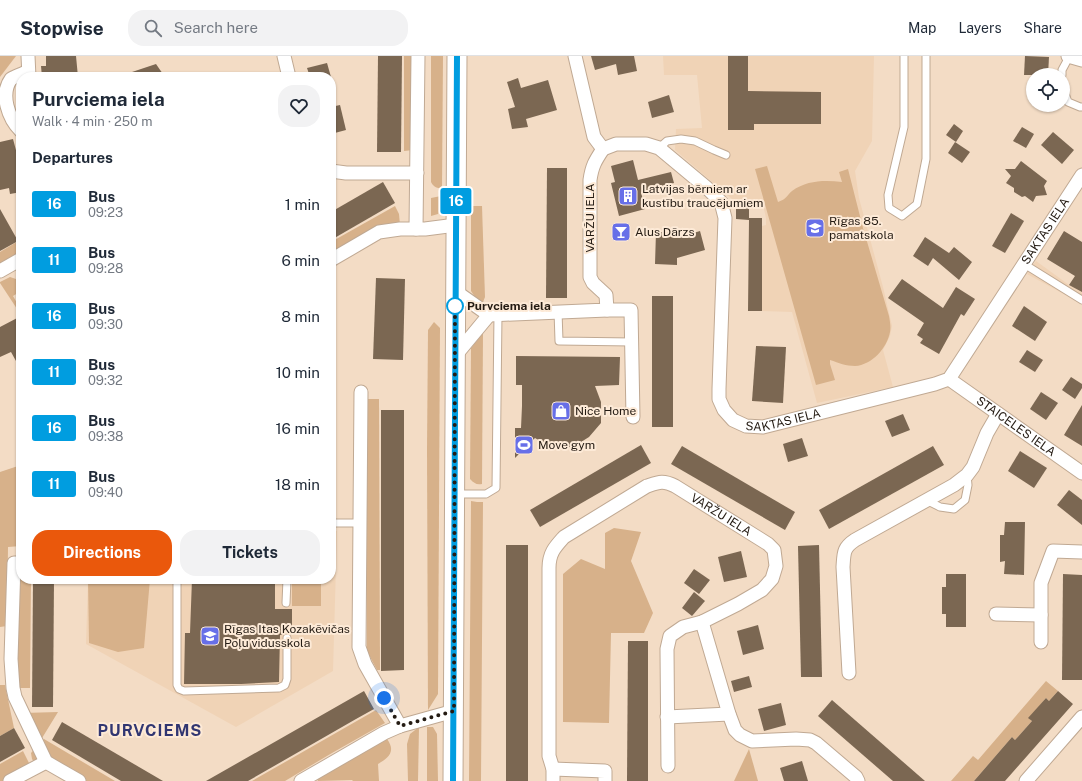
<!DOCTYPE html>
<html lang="en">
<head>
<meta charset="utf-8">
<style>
	body { margin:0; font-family:"Public Sans",sans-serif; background:#f2f2f3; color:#1f2937; height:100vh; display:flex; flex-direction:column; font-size:15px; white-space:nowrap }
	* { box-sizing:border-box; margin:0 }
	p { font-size:13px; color:#747a83 }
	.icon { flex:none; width:22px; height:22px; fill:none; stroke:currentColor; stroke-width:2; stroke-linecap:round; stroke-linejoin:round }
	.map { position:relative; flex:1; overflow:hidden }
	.drawer { position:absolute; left:16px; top:16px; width:320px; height:512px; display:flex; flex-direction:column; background:#fff; border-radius:16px; box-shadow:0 1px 3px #0004 }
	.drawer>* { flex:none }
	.badge { padding:0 8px; border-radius:3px; font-size:14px; line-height:26px }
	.controls { position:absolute; left:1026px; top:12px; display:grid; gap:8px }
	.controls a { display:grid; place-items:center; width:44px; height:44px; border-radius:50%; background:#fff; box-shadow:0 1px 3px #0004; font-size:20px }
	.you { position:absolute; width:20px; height:20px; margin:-10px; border:3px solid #fff; border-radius:50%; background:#1a73e8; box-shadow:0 0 0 6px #1a73e833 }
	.map>.badge { position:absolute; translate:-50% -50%; box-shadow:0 0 0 2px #fff }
	h2 { padding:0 16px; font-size:15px; line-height:36px }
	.round { display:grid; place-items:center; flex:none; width:42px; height:42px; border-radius:16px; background:#f2f2f3 }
	.summary { display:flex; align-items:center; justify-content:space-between; height:68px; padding:0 16px }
	h1 { font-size:19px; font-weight:700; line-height:30px }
	.action { display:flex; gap:8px; margin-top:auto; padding:8px 16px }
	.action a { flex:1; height:46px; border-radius:16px; background:#ea580c; color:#fff; font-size:16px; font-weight:700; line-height:46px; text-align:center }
	.action a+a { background:#f2f2f3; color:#1f2937 }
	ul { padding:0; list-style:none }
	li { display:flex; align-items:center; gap:12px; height:56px; padding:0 16px }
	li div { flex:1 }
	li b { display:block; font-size:15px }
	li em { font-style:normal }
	li .badge { min-width:44px; font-weight:700; text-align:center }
	header { display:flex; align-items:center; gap:24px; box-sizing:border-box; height:56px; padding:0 20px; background:#fff; border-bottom:1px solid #e0e1e3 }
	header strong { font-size:19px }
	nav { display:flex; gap:22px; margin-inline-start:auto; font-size:14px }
	.search { width:280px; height:36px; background:#f2f2f3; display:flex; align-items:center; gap:10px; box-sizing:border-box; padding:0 14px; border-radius:16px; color:#747a83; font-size:15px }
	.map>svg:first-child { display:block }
</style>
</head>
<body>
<header>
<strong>Stopwise</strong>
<div class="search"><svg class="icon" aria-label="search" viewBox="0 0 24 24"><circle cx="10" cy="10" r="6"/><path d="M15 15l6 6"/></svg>Search here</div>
<nav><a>Map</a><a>Layers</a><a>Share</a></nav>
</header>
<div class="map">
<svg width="1082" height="725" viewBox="0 0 1082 725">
	<rect width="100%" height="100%" fill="#f3dcc5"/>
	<g fill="#f0d3b6">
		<polygon points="663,0 874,0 872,85 855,115 859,142 883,231 892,270 890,280 883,294 893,331 817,347 792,256 762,255 762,170 766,169 766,162 762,144 732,143 675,94 676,73 702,72 697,19 664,19"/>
		<polygon points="1036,205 1069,229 1082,236 1082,248 1027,218"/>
		<polygon points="331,475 337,475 333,615 236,671 86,588 88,523 331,523"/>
	</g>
	<g fill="#d7b18a">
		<polygon points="0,0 16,0 0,21"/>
		<polygon points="404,0 415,0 413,94 404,95"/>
		<path d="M431,0H443L442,132C437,133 433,130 431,126Z"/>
		<path d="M767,110L778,146C787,143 786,140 792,135C807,124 825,124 842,126L839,116L848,113L863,172L889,260C890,266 891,271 890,276C887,292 872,309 855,310C846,310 839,307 830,304V308L835,324L816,329L755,113Z"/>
		<polygon points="441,140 440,149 438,158 431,160 431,142"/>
		<polygon points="395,150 399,158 400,169 331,200 331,186"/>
		<polygon points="471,150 482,150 485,241 483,246 477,244 471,235"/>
		<polygon points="20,184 21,197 0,212 0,196"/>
		<polygon points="10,221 16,223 21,228 21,235 13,240 21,254 21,259 0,227 0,226"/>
		<polygon points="434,266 440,272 438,638 428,654 427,393 428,274"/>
		<path d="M483,277L482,428C476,429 474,427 470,423L471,292Z"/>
		<polygon points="367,343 379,343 380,614 377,614 367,595"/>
		<polygon points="21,409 21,490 8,491 7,570 0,571 0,416"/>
		<polygon points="471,445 477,446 483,446 481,725 469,725"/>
		<polygon points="614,472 641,476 631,505 653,557 644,577 611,577 609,667 563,666 563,518 581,503 605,513 605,477"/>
		<polygon points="16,515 21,515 21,523 31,523 30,632 18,632"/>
		<polygon points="88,523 150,523 144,592 118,596 89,587"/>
		<rect x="292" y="523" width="29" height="27"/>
		<polygon points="1046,625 1058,635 1049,645 1046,642 1029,662 1032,665 1015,684 1012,681 974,725 951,725 973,700 978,704"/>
		<polygon points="0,629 5,629 14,672 0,680"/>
		<polygon points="376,654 385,667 332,697 285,725 252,725"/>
		<polygon points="58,656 39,687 44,683 115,725 85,725 36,709 32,703 31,697 38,689 23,657"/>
		<polygon points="419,671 418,725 408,725 407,688 410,678"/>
		<polygon points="427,671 433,671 437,678 438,725 427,725"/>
		<path d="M382,683H387C396,695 389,702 378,708L379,725H353L352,724L318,725L317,723Z"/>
		<polygon points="749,693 758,725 734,725"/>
		<polygon points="23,695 31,711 5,725 0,725 0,708"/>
	</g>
	<g fill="#7b6752">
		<polygon points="46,0 76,0 78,21 42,21 41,10 46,10"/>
		<polygon points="378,0 402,0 401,96 377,96"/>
		<polygon points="591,0 634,0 637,15 618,19 616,8 595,14"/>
		<polygon points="728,0 748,0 748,35 821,36 821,68 754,68 754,74 728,74"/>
		<polygon points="1025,0 1049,1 1048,19 1024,19"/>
		<polygon points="327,7 331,21 310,21 307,12"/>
		<polygon points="156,8 165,21 123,21 123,19"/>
		<polygon points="518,22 521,32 548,24 557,54 526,63 528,71 512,73 508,53 515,51 507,26"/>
		<polygon points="669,39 674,56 652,62 648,46"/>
		<polygon points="340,49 346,74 331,78 331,51"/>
		<polygon points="954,68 963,75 956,86 946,79"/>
		<polygon points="1022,71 1034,78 1026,92 1013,85"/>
		<polygon points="1053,76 1074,94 1062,108 1041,89"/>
		<polygon points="13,83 21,113 21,136 10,138 9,132 0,134 0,86"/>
		<polygon points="955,86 970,96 962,107 948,97"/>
		<polygon points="633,104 638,124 671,116 674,127 641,136 645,153 619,160 611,127 615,126 611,110"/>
		<polygon points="1021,105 1047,125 1044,130 1047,139 1036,140 1033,146 1025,140 1022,141 1014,136 1014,132 1006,127 1011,120 1005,113 1015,113"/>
		<polygon points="547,112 567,112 567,242 546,242"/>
		<polygon points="383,126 395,147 331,184 331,156"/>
		<polygon points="736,148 749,148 749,162 762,162 762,255 748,255 749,164 736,163"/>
		<polygon points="0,153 18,185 0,195"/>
		<polygon points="1011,157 1024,165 1005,197 992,190"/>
		<polygon points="628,170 629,183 615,184 615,171"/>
		<polygon points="700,175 705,194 677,202 677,209 655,208 656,176 670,176 670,179 687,179"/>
		<polygon points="1064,175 1082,186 1082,236 1069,229 1075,220 1047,203"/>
		<polygon points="925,181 949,197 954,191 972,206 959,224 933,202 928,210 913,200"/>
		<polygon points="376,222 405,223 403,304 373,303"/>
		<polygon points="902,223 943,252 956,231 975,243 964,260 961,258 939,298 920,287 923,283 917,279 924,267 888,242"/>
		<rect x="652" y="240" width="21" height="131"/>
		<polygon points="1024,250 1047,266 1035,285 1012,270"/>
		<polygon points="21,260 21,314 11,296 0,301 0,271"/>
		<polygon points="756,290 786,291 783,347 752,345"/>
		<polygon points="1027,294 1043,304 1035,316 1019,306"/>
		<polygon points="516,300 620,301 619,329 595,330 601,346 601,367 589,381 573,391 552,392 535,382 515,402 515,372 521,372 522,350 522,329 516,329"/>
		<polygon points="1071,321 1082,328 1082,332 1075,343 1062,334"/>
		<polygon points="1041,336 1058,347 1046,364 1030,353"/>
		<polygon points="1082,349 1082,390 1064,379"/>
		<polygon points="381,354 404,354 404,614 381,615"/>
		<polygon points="903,358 910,374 892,381 885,365"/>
		<polygon points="802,382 808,400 788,406 783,388"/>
		<polygon points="641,389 651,407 540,471 530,454"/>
		<polygon points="682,390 795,456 785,474 671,408"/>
		<polygon points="933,390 944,409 829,473 819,454"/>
		<polygon points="1020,395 1047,412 1034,432 1008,415"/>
		<polygon points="1069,434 1082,444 1082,469 1057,449"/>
		<polygon points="1005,466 1025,466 1024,519 1004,518 1005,505 1000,506 1000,479 1004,479"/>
		<rect x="506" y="489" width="22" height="236"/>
		<polygon points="819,489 822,621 801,621 798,490"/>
		<polygon points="741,495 747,521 724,526 718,501"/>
		<polygon points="694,513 710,524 699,538 684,527"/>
		<polygon points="946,518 966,518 966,571 946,571 946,558 942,558 942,531 946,531"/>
		<polygon points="1063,518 1082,519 1082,624 1062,624"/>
		<polygon points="33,523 54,523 53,651 32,651"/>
		<polygon points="192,523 275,523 275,553 292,553 292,579 287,577 283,579 280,579 279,626 241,628 184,628 185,577 190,577"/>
		<polygon points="694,536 705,545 692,560 682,552"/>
		<polygon points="758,569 764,593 743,599 737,575"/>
		<polygon points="628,585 648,585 648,725 627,725"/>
		<polygon points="749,620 752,631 734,636 731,625"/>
		<polygon points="364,635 374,653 356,663 248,725 206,725"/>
		<polygon points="1058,635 1073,648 1005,725 974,725 1012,681 1015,684 1032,665 1028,662 1046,642 1049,645"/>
		<polygon points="832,644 925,725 893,725 818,660"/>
		<polygon points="781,647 786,669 764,675 758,653"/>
		<polygon points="62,666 163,725 121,725 52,684"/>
		<polygon points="14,672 25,692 0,706 0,680"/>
		<polygon points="802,705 808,725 784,725 780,712"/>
	</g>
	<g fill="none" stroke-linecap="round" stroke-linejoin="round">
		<g stroke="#c0a993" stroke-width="9">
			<g id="lane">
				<polyline points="904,0 904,71 888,139 889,152 902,160 917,148 926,103 926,0"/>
				<polyline points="1062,19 1062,14 1069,1"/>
				<polyline points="1063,32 1068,46 1080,51 1082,51"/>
				<polyline points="659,92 667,85 681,83 695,85 714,94 726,99"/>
				<polyline points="1024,208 1082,244"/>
				<polyline points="558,255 559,285 632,286"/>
				<polyline points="456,438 486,438 496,432 498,258"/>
				<polyline points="926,444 940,451 954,453 965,444 968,429 967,419"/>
				<polyline points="331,467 360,467"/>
				<polyline points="177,523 177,629 179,633 184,635 279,632 285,629 287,623 287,582"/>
				<polyline points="286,547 287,523"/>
			</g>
		</g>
		<g stroke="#c0a993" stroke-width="15">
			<g id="street">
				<polyline points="28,0 29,21"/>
				<polyline points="284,0 289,21"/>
				<polyline points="575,0 594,81 603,93"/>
				<polyline points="1068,0 1082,4"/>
				<path d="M21,75C8,62 0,38 11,23C16,20 23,18 28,15"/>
				<path id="s1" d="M603,93L616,88H646L659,92L707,132L721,146L725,162L719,333V343L724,354L733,364L746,370L763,371L935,328L949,323L1082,119"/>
				<polyline points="331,115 346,117 417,117"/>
				<polyline points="416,173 418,0"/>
				<polyline points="331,204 379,176 400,173 425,173 456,169"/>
				<polyline points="0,215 21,203"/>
				<path d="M455,235L489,259L607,254L606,239L593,227L590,221V124C592,110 595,105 603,93"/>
				<polyline points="607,254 631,254 633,361"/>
				<polyline points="455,300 489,259"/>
				<path id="s2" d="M949,323L1082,417"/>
				<polyline points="361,336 359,591 365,608 400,670"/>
				<polyline points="21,507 14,507 11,603 13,632 15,641 46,706 79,725"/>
				<polyline points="996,558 1041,559"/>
				<polyline points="702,566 729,658 735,674 740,679 752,685 796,683 810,684 816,687 856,721 858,725"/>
				<polyline points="1041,586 1041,527 1053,495 1082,496"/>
				<path d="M849,617L843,511C844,497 843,492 855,484L954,429L967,419L973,411L987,377L998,358"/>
				<polyline points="667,661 729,658"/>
				<polyline points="553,713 605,715 605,725"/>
				<polyline points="10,725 46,706"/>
				<polyline points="301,725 384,677 400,670 454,655"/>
				<path id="s3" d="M553,725V713L549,700V512C549,497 555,491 564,481L647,430C659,426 663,424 675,430L768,488L774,494L776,510L772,523L762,534L738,548L702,566L683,571L670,580L667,593L668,710"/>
				<polyline points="1026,725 1082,661"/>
			</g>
		</g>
		<g stroke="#c0a993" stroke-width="21">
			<polyline id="secondary" points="453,725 457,0"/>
		</g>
		<use href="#lane" stroke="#fff" stroke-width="7"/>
		<use href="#street" stroke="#fff" stroke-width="13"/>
		<use href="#secondary" stroke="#fff" stroke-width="19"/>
	</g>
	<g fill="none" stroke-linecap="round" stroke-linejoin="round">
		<g stroke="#fff" stroke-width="9">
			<polyline id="line" points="453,725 457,0"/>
		</g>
		<use href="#line" stroke="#009de0" stroke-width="6"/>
		<polyline stroke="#241b13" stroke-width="4" stroke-dasharray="0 7.2" points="384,642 400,670 454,655 455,247 455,250"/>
	</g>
	<defs>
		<g id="building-square" transform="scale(1)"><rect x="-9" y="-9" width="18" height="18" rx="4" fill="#676fe8" stroke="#fdead7"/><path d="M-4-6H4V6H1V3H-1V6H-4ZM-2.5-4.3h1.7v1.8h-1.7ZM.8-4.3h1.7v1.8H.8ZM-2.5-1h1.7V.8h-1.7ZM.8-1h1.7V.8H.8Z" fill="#fff"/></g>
		<g id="school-square" transform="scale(1)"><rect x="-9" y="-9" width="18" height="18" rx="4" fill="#676fe8" stroke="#fdead7"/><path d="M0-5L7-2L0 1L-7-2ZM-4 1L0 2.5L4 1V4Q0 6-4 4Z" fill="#fff"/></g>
		<g id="bar-square" transform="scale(1)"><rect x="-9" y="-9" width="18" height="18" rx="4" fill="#676fe8" stroke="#fdead7"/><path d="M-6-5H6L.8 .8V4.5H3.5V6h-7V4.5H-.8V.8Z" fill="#fff"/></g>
		<g id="shop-square" transform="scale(1)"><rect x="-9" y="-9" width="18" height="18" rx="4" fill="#676fe8" stroke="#fdead7"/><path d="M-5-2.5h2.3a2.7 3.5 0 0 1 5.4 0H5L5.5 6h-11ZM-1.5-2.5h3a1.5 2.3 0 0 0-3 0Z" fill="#fff"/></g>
		<g id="stadium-square" transform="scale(1)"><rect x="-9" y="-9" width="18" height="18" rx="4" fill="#676fe8" stroke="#fdead7"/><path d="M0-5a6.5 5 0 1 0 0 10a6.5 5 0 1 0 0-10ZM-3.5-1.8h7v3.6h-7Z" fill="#fff"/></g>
	</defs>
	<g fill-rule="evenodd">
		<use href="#building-square" x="628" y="140"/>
		<use href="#school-square" x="815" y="172"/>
		<use href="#bar-square" x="621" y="176"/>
		<use href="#shop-square" x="561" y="355"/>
		<use href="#stadium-square" x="524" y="389"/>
		<use href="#school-square" x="210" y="580"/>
	</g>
	<circle fill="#fff" stroke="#009de0" stroke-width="2" cx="455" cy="250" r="8"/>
	<g text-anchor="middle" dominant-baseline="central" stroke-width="4" stroke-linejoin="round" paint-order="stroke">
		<g font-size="12" fill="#241b13" stroke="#fdead7" text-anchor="start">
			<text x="642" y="133">Latvijas bērniem ar<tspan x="642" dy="14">kustību traucējumiem</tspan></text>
			<text x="829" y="165">Rīgas 85.<tspan x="829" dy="14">pamatskola</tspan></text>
			<text x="635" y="176">Alus Dārzs</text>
			<text x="575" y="355">Nice Home</text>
			<text x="538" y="389">Move gym</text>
			<text x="224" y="573">Rīgas Itas Kozakēvičas<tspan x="224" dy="14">Poļu vidusskola</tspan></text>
		</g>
		<g font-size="12" fill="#241b13" stroke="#fdead7">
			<text transform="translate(590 162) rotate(-90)">VARŽU IELA</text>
			<text stroke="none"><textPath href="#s1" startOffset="763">SAKTAS IELA</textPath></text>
			<text stroke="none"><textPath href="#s1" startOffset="415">SAKTAS IELA</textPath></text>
			<text stroke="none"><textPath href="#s2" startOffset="82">STAICELES IELA</textPath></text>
			<text stroke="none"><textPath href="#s3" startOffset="430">VARŽU IELA</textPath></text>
		</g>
		<g font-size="12" font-weight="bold" fill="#241b13" stroke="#fdead7" text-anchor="start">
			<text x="467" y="250">Purvciema iela</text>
		</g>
		<g font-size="16" font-weight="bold" letter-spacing="1" fill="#313671" stroke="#fdead7">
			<text x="150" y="674">PURVCIEMS</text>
		</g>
	</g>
</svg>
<div class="controls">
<a><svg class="icon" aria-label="locate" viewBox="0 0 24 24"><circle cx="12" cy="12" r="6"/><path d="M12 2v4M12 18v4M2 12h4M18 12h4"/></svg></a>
</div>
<div class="you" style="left:384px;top:642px"></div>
<b class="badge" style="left:456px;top:145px;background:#009de0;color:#fff">16</b>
<section class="drawer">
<div class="summary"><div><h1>Purvciema iela</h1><p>Walk · 4 min · 250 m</p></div><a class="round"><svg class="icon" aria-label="heart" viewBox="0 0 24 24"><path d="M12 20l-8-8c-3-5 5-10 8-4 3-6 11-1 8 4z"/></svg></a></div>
<h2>Departures</h2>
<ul>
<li><span class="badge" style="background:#009de0;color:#fff">16</span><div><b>Bus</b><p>09:23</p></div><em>1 min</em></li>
<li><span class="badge" style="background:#009de0;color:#fff">11</span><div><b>Bus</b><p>09:28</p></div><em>6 min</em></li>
<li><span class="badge" style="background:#009de0;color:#fff">16</span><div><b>Bus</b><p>09:30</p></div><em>8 min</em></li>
<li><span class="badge" style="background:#009de0;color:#fff">11</span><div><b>Bus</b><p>09:32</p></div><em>10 min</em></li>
<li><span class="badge" style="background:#009de0;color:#fff">16</span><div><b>Bus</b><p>09:38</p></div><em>16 min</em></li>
<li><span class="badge" style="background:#009de0;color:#fff">11</span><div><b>Bus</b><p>09:40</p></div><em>18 min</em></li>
</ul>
<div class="action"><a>Directions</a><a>Tickets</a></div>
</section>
</div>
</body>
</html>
